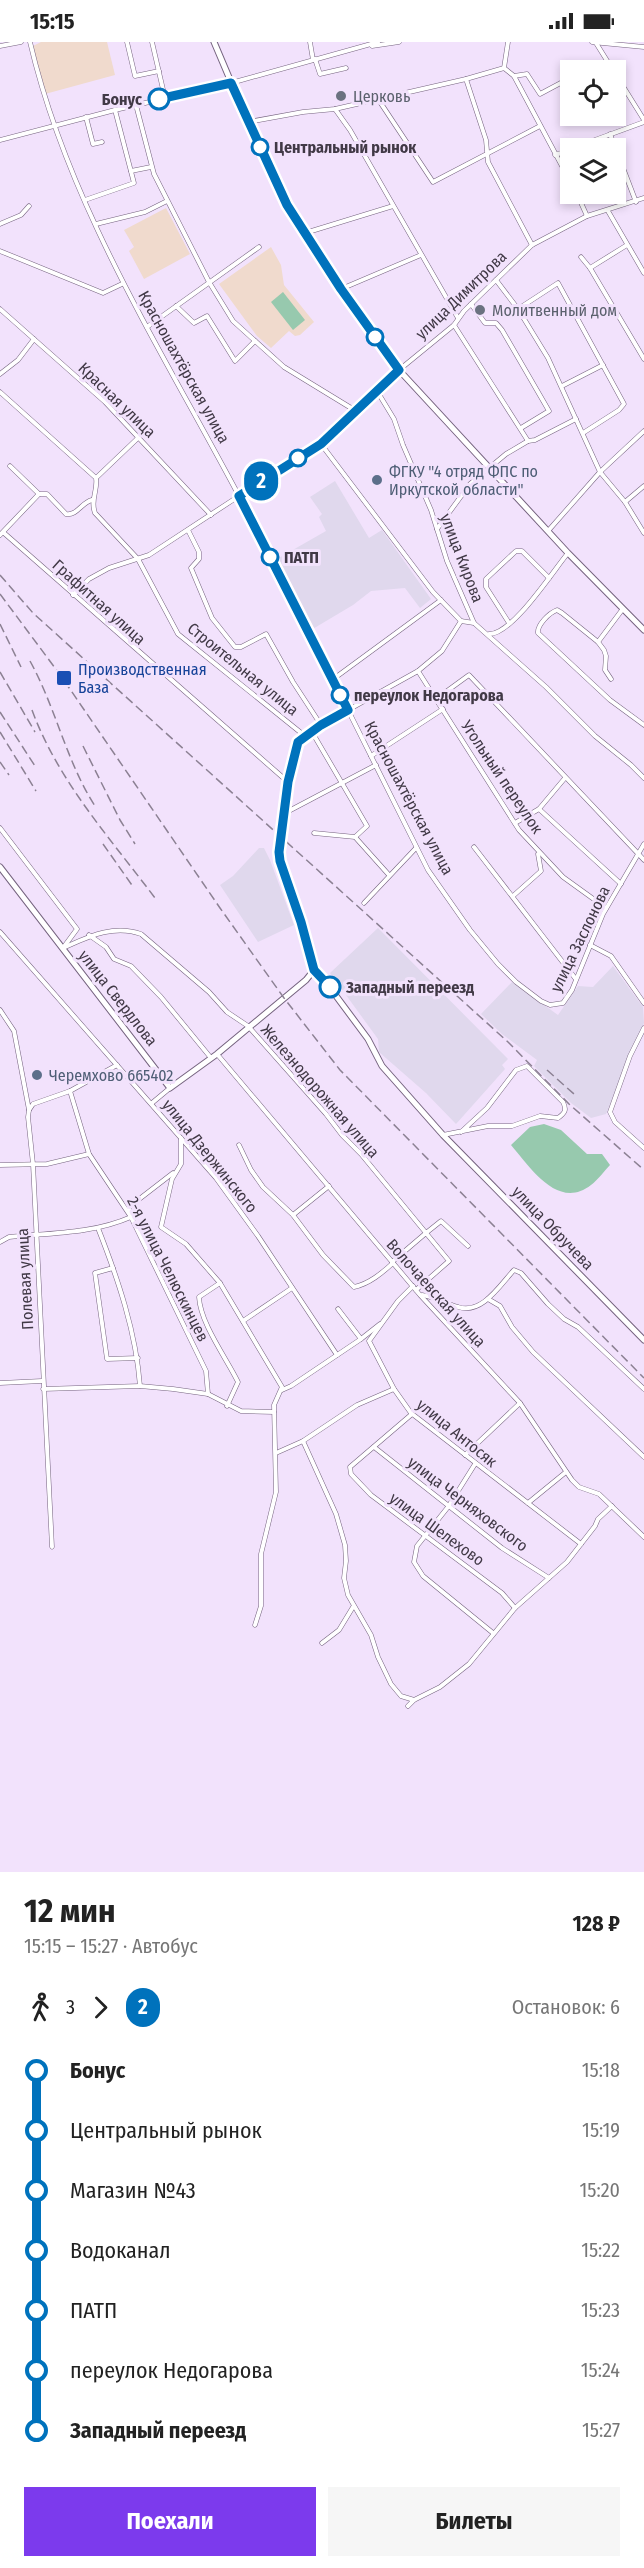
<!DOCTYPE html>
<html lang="ru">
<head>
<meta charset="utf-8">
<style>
	body { margin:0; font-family:"Fira Sans Condensed",sans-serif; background:#f6f6f6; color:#222; height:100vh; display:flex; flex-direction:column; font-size:22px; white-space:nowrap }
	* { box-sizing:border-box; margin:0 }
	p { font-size:20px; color:#767676 }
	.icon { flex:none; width:33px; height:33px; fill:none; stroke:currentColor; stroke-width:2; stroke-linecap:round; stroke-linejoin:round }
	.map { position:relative; height:1830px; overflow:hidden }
	.drawer { display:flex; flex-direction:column; background:#fff; flex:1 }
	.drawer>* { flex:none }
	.badge { padding:0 12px; border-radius:20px; font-size:21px; line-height:39px }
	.tools { position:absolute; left:560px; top:18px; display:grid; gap:12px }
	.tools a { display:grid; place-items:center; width:66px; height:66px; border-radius:0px; background:#fff; box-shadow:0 3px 9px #0003; font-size:30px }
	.map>.badge { position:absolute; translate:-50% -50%; box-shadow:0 0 0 3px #fff }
	.legs { display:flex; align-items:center; gap:9px; height:66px; padding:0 24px; font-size:20px }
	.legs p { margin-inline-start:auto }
	.head { display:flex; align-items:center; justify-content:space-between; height:102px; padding:0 24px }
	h1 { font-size:33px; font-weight:700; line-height:45px }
	.cta { display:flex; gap:12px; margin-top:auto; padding:12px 24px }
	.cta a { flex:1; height:69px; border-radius:0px; background:#7c3aed; color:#fff; font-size:24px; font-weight:700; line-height:69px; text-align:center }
	.cta a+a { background:#f6f6f6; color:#222 }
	ul { padding:0 24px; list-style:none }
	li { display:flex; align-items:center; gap:21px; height:60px; font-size:22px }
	li i { display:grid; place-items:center; width:9px; height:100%; margin:0 8px; background:currentColor }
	li i::after { content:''; width:15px; height:15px; margin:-8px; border:4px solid; border-radius:50%; background:#fff }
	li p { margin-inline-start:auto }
	li:first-child i { background:linear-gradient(#0000 50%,currentColor 0) }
	li:last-child i { background:linear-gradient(currentColor 50%,#0000 0) }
	.status { display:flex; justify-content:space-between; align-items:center; height:42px; padding:0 30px; background:#fff; direction:ltr }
	.status svg { height:16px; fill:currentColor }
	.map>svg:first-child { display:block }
</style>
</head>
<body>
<div class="status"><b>15:15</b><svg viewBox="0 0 49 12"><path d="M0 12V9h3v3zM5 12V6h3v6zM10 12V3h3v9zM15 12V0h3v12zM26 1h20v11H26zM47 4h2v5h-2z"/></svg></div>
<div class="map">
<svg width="644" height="1830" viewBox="0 0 644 1830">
	<rect width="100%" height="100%" fill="#f2e2fc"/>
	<g fill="#e0d8ed">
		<polygon points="335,439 369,496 382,488 431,557 420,566 405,546 371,549 353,563 311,588 277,517 326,489 319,475 322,472 310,455"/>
		<polygon points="259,806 264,806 270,818 294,883 258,900 220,843 233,834"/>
		<polygon points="378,886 508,1017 502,1023 505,1027 456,1082 426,1051 379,1010 378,997 330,931"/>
		<polygon points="613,924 643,965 644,981 606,1072 591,1076 571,1061 534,1024 537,1018 502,992 481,972 512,940 558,973 578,944 593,945"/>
	</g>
	<g fill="#f0dacd">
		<polygon points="41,0 107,0 115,33 45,52 33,4"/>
		<polygon points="166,166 190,212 144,237 129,209 134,205 124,188"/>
		<polygon points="271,205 281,223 284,243 314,280 300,293 295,294 289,289 271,306 257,294 219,242"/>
	</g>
	<g fill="#97c9ae">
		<polygon points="283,250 305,278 293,288 271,260"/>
		<path d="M544,1082L561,1088L587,1112H602L610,1123C604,1129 598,1138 591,1143C558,1169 530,1125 511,1103L530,1085Z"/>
	</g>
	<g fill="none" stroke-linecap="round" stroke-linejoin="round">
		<g stroke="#75637f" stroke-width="5">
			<g id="minor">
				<path d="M30,0C68,163 161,307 239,454L149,513L109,526L89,537L73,553"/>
				<polyline points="127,0 135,34 159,29"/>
				<polyline points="152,0 165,56"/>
				<polyline points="310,0 313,18"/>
				<polyline points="508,0 504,26 514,34 570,139"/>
				<polyline points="592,0 644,5"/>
				<polyline points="596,1 644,78"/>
				<polyline points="0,4 21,0"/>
				<polyline points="372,4 399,0"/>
				<polyline points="315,17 320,32 346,26"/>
				<polyline points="514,34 527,32 540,52 570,36"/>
				<polyline points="466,37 486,98 488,120 532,203"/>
				<polyline points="378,57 433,140 540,84"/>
				<polyline points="136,63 154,132 209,240 233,279 284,325 356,369"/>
				<polyline points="335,67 350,88 458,276"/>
				<polyline points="86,75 93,102 102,100"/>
				<polyline points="248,80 303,70 335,67 466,37 504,26"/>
				<polyline points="610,92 636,160"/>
				<polyline points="0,98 115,68 231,41 378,0"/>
				<polyline points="573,106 644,80"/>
				<polyline points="555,113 570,108"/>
				<polyline points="131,129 151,125"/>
				<polyline points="577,152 587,174"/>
				<polyline points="85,158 134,141 115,68"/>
				<polyline points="608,169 644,231"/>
				<polyline points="0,182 21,173 29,164"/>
				<polyline points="96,182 145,170 167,159"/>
				<polyline points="305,191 393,164"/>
				<polyline points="627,203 590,226 644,317"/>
				<polyline points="0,209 103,251 122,242"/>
				<polyline points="581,215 590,226"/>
				<polyline points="496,238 518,267 548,316 600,430 625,460 644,491"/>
				<polyline points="341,247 421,213"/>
				<polyline points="471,262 485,281 496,281 502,288 549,369 521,386"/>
				<polyline points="176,264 194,281 207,274 235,319 255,299"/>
				<polyline points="0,267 105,360 211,473"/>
				<polyline points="518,267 558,241 624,362 619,368 583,391"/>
				<polyline points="454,283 528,399"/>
				<polyline points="147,285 259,205"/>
				<polyline points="399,328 454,283 464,269 532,203 587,174 644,156"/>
				<polyline points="0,332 18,318 34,297"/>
				<polyline points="562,344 603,323"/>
				<polyline points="377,349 394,377 403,403 431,468 447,519 474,581 546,645 595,694 631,723 644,736"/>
				<path d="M0,350L96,436C98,449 90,458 95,471L138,517L178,592L305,694"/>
				<polyline points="321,402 433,550 461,579"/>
				<path d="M10,424L39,452H47L66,472C77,474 82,460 92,458"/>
				<polyline points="96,436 139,395"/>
				<polyline points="625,460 644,444"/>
				<polyline points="437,487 470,442 506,412 528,399 535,398 576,377"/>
				<polyline points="188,488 199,510 199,517 191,526 212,576 235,605 241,605 266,592 293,640 321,683"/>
				<polyline points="548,489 600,430 644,389"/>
				<polyline points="4,491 288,740"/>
				<polyline points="0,493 39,452"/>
				<polyline points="461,579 442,609 418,629 348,668 428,828 470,888 498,922 516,940 541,959 550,963 563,961 572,948 603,872 644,802"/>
				<polyline points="461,579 474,581"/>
				<polyline points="509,581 486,545 486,537 516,509 522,509 549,536"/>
				<path d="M489,592C512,593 553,529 568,511"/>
				<polyline points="598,600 622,568"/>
				<polyline points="418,629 519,788 563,835 606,866"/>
				<path d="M611,637L605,628L606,614L604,608L598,600L562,571L557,568C549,571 537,583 538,591L610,658L644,683"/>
				<polyline points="332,638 441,558"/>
				<polyline points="436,657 469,633 644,818"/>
				<polyline points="312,690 367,784 355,795"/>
				<polyline points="371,714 443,667"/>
				<polyline points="539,767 621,842"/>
				<polyline points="285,771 376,723"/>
				<polyline points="515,781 539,767 565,736"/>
				<polyline points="0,786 77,887 63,906"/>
				<polyline points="314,791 355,795 389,833"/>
				<polyline points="474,805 575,936"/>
				<polyline points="513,854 541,829 538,812"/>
				<polyline points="364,861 416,806"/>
				<polyline points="0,890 216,1136 258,1194 337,1313"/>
				<polyline points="89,893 106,905 114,917 131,924 161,955 211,1016"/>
				<polyline points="590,903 611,914 644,961"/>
				<path d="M63,906C88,895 113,882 141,892L209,950L227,970L248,984L326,1072L342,1093L361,1112L426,1191L441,1179L468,1204"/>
				<polyline points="0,968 14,989 29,1068"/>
				<polyline points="644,986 630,1014 610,1070 615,1080 644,1106"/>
				<polyline points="217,1012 420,1253 520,1361 572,1438 579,1445 599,1452 644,1495"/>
				<polyline points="70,1049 89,1112 131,1175 206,1329 208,1352"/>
				<polyline points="152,1061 170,1046"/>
				<path d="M443,1093L488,1084H512L540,1074L558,1076C565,1071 567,1068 563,1060L527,1024L516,1028L487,1066L461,1090"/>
				<polyline points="181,1096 181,1122 172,1137 161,1185 186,1202 220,1241 282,1345 274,1363 276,1450 261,1512 261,1564 255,1583"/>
				<path d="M239,1103L251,1128L263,1145L293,1173L323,1213L354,1245C369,1242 382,1231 393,1221"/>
				<polyline points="0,1123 47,1122 89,1112"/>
				<polyline points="293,1173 329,1144"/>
				<path d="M98,1186C118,1237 136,1290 140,1344"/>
				<path d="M0,1200L9,1195C50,1191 92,1192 131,1175L129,1165L173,1131"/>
				<polyline points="392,1220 426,1191 449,1219 416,1248"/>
				<polyline points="113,1226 95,1231 107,1317 138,1316"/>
				<path d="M220,1241L199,1255C200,1281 227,1317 238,1340L227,1364"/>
				<polyline points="413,1244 398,1259 369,1299 394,1347 411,1371 581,1502"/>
				<path d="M422,1253C438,1256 444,1261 458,1265C482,1273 500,1243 514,1228L521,1231L548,1262L564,1277L578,1285L644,1347"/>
				<polyline points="488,1257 500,1264 512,1285 533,1310 644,1415"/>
				<polyline points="338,1267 361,1297"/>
				<polyline points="243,1279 292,1246"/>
				<polyline points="0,1341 42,1339"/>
				<polyline points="43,1347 140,1344 173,1347 208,1352 241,1369 274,1370"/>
				<polyline points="282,1348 291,1344 361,1297 380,1282"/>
				<polyline points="412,1372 350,1425 351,1432 371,1453 502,1551 515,1566"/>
				<polyline points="303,1399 336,1472 345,1503 346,1519 344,1536 348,1553 371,1593 378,1615 391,1642 401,1654 414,1658"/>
				<polyline points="374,1405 502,1506 549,1536"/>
				<polyline points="276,1411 303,1399 357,1363 394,1347"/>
				<polyline points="465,1413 520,1361"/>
				<polyline points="475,1422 448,1465 417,1504 414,1520 423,1534 493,1591"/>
				<polyline points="528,1461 566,1430"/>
				<polyline points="52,1505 33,1122 28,1075 29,1068 33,1062 70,1049 117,1023"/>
				<polyline points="322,1601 339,1588 353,1565"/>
				<polyline points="408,1664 414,1658 440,1645 469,1622 515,1566 567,1520 595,1484 598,1477 612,1464"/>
			</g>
		</g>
		<g stroke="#75637f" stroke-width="7">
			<g id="tertiary">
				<polyline points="399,328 321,402 239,454 348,668 298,700 288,740 279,810 280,819 301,880 314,928 322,935 368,997 382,1024 443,1093 644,1298"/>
				<polyline points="0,825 170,1046 217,1012 306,938 314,928"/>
			</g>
		</g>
		<g stroke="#75637f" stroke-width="7">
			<polyline id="secondary" points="214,0 248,80 287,163 341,247 399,328 568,511 644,588"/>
		</g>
		<use href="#minor" stroke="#fff" stroke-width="4"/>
		<use href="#tertiary" stroke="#fff" stroke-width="5"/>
		<use href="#secondary" stroke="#fff" stroke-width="5"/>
		<g stroke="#8c8193" stroke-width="1.5" stroke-dasharray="9 4.5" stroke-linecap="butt">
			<polyline points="0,533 33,571 508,1000 569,1062 644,1128"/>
			<polyline points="0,552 61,634 220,866 284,956 340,1028 644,1336"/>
			<polyline points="0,582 21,625"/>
			<path d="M30,619C56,666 66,719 95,764"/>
			<polyline points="0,630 35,690"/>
			<path d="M32,668C58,739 110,796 155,856"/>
			<polyline points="0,670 35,724"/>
			<polyline points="0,690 36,749"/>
			<polyline points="83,704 120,778 135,802"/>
			<polyline points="0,720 9,733"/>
			<polyline points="103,802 134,846"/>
			<polyline points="547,1028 574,1052"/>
		</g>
	</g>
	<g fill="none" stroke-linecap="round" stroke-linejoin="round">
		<g stroke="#fff" stroke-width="14">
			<polyline id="line-1" points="159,57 231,41 287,163 341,247 399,328 321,402 239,454 348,668 321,683 298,700 288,740 279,810 280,819 301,880 314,928 330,945"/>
		</g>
		<use href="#line-1" stroke="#0072bc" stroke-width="9"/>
	</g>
	<g fill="#6b7280" stroke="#f2e2fc" stroke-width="2">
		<circle cx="341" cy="54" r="6"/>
		<circle cx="480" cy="268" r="6"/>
	</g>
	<g fill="#fff" stroke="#0072bc" stroke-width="3">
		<circle cx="159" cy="57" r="10"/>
		<circle cx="260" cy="105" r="8"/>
		<circle cx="375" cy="295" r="8"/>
		<circle cx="298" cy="416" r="8"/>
		<circle cx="270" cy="515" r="8"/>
		<circle cx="340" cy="653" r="8"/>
		<circle cx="330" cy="945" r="10"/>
	</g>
	<g fill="#5c6f8a" stroke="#f2e2fc" stroke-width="2">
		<circle cx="377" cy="438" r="6"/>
		<circle cx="37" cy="1033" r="6"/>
	</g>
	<rect fill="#1a4fb4" stroke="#f2e2fc" stroke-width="2" x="56" y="628" width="16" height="16" rx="3"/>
	<g text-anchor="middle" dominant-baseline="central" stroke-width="6" stroke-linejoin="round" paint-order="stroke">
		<g font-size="16" fill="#5b616d" stroke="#f2e2fc" text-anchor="start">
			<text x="353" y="54">Церковь</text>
			<text x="492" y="268">Молитвенный дом</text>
		</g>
		<g font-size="16" font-weight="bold" fill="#413946" stroke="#f2e2fc" text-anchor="start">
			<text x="142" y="57" text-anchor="end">Бонус</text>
			<text x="274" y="105">Центральный рынок</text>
			<text x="284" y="515">ПАТП</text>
			<text x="354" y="653">переулок Недогарова</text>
			<text x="346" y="945">Западный переезд</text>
		</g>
		<g font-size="16" fill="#413946" stroke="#f2e2fc">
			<text transform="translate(461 253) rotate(-44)">улица Димитрова</text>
			<text transform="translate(184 325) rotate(61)">Красношахтёрская улица</text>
			<text transform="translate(117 358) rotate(44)">Красная улица</text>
			<text transform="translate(462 516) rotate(69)">улица Кирова</text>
			<text transform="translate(99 560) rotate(42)">Графитная улица</text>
			<text transform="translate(243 627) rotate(39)">Строительная улица</text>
			<text transform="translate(502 735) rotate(56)">Угольный переулок</text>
			<text transform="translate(409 756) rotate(62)">Красношахтёрская улица</text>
			<text transform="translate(580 897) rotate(-64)">улица Заслонова</text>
			<text transform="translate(118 956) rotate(52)">улица Свердлова</text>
			<text transform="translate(320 1049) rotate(49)">Железнодорожная улица</text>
			<text transform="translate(210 1114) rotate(51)">улица Дзержинского</text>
			<text transform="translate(553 1186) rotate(46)">улица Обручева</text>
			<text transform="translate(168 1227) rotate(63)">2-я улица Челюскинцев</text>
			<text transform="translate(25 1237) rotate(-93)">Полевая улица</text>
			<text transform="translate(436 1251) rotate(48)">Волочаевская улица</text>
			<text transform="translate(457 1391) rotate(39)">улица Антосяк</text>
			<text transform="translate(468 1462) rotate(37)">улица Черняховского</text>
			<text transform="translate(437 1487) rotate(36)">улица Шелехово</text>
		</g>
		<g font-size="16" fill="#4e5e75" stroke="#f2e2fc" text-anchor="start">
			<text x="389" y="429">ФГКУ "4 отряд ФПС по<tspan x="389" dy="18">Иркутской области"</tspan></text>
			<text x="49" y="1033">Черемхово 665402</text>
		</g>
		<g font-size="16" fill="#164399" stroke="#f2e2fc" text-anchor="start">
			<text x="78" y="627">Производственная<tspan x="78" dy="18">База</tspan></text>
		</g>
	</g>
</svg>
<div class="tools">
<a><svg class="icon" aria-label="locate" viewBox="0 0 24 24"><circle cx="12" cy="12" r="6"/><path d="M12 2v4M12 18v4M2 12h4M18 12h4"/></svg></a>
<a><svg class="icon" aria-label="layers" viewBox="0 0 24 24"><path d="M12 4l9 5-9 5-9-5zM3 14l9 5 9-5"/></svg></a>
</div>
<b class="badge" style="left:261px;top:439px;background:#0072bc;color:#fff">2</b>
</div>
<section class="drawer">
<div class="head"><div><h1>12 мин</h1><p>15:15 – 15:27 · Автобус</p></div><b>128 ₽</b></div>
<div class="legs"><svg class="icon" aria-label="walk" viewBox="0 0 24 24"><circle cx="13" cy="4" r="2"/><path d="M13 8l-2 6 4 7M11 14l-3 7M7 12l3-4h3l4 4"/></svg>3<svg class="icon" aria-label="forward" viewBox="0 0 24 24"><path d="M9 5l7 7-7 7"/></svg><b class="badge" style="background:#0072bc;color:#fff">2</b><p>Остановок: 6</p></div>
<ul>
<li><i style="color:#0072bc"></i><b>Бонус</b><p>15:18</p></li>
<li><i style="color:#0072bc"></i><span>Центральный рынок</span><p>15:19</p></li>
<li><i style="color:#0072bc"></i><span>Магазин №43</span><p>15:20</p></li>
<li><i style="color:#0072bc"></i><span>Водоканал</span><p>15:22</p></li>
<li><i style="color:#0072bc"></i><span>ПАТП</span><p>15:23</p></li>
<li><i style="color:#0072bc"></i><span>переулок Недогарова</span><p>15:24</p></li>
<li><i style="color:#0072bc"></i><b>Западный переезд</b><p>15:27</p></li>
</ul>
<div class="cta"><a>Поехали</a><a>Билеты</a></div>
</section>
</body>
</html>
